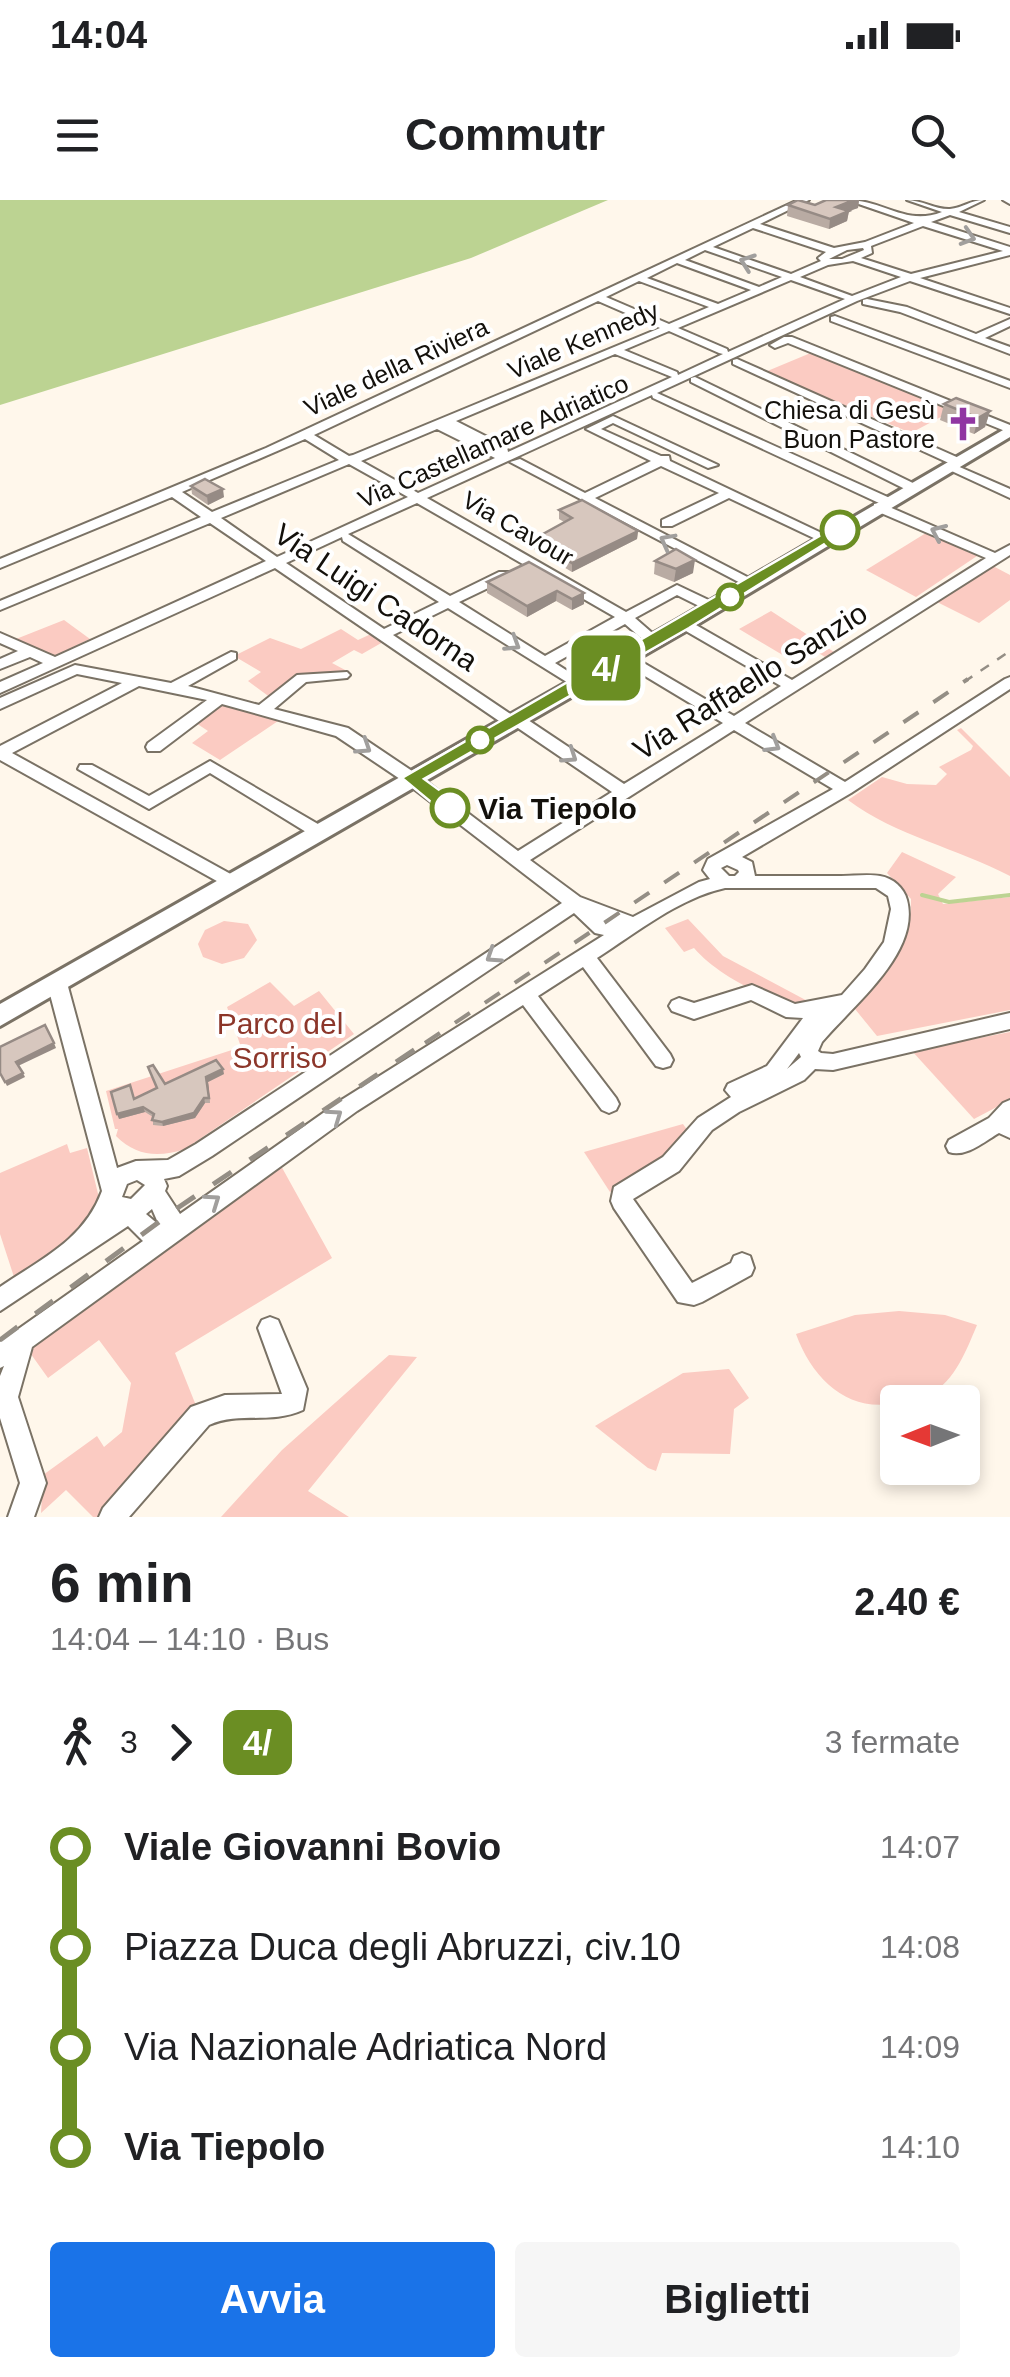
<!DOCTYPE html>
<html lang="it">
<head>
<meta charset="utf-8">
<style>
	body { margin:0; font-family:Arial,sans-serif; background:#f6f6f6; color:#202124; height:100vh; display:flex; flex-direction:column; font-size:38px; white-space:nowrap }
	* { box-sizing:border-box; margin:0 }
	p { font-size:32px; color:#757577 }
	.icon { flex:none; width:55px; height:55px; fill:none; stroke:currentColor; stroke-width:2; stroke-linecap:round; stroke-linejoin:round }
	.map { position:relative; height:1317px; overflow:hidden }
	.sheet { display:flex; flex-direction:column; background:#fff; flex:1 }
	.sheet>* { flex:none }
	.badge { padding:0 20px; border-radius:15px; font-size:35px; line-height:65px }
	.needle { width:65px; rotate:269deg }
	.controls { position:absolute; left:880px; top:1185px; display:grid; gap:20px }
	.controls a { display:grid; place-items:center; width:100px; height:100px; border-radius:10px; background:#fff; box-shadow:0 5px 15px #0003; font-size:50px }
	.map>.badge { position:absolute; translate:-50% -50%; box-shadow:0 0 0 5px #fff }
	.legs { display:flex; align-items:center; gap:15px; height:110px; padding:0 50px; font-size:32px }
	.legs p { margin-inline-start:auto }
	.head { display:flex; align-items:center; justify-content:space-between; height:170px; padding:0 50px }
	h1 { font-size:55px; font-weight:700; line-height:75px }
	.button { display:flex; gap:20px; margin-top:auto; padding:20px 50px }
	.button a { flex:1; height:115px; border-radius:10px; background:#1a73e8; color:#fff; font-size:40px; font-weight:700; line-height:115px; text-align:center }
	.button a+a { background:#f6f6f6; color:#202124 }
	ul { padding:0 50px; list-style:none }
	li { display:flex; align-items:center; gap:35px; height:100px; font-size:38px }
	li i { display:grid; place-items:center; width:15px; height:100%; margin:0 12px; background:currentColor }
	li i::after { content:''; width:25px; height:25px; margin:-12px; border:8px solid; border-radius:50%; background:#fff }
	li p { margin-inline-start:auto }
	li:first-child i { background:linear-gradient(#0000 50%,currentColor 0) }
	li:last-child i { background:linear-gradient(currentColor 50%,#0000 0) }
	.status { display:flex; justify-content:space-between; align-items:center; height:70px; padding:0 50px; background:#fff; direction:ltr }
	.status svg { height:28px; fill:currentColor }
	header { display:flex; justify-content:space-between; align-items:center; height:130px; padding:0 50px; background:#fff; font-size:45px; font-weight:700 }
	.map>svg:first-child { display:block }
</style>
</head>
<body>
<div class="status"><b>14:04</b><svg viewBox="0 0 49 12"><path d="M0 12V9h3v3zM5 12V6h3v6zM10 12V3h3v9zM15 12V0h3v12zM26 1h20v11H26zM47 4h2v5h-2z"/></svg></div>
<header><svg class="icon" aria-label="menu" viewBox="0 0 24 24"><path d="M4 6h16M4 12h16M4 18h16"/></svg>Commutr<svg class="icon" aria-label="search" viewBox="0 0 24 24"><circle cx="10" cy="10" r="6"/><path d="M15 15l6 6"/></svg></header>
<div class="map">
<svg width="1010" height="1317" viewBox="0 0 1010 1317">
	<rect width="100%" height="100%" fill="#fff7eb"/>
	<g fill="#fbcbc2">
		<polygon points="813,152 952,211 911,233 765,172"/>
		<polygon points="926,333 977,356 916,397 866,370"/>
		<polygon points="993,366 1010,375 1010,400 979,423 937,402"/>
		<polygon points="771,411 834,452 825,457 806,445 786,457 739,429"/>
		<polygon points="64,420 90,439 52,457 16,439"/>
		<polygon points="341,429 358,440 371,434 383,442 362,454 354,450 332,463 347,471 343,473 313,476 271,498 248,481 261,472 234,456 270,438 301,449"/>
		<polygon points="624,431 636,439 590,466 576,466 569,459 615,432"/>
		<polygon points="222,502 281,519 220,560 192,543 208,531 193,521"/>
		<path d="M961,528L1010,577V676C957,648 896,636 848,600L882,577L907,584L936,585L947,574L939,567L971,550L973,546L957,530Z"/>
		<path d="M902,652L956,677L938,694L943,704L1010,697V810L877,836L855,809C882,776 912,745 911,699L887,673Z"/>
		<path d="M688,719L723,756L815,805C776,806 720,778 694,748L684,752L665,728Z"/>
		<polygon points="224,721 248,724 257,740 244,758 222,764 203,757 198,744 205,730"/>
		<path d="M270,782L294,806L319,791L354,834L185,949C158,958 136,956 116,936L118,929H115L106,891L241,847L227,807Z"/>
		<polygon points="1010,832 1010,900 974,919 912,851"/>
		<polygon points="683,924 690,934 642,977 610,992 584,952"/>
		<polygon points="67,944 70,953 87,948 99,998 79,1032 14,1077 0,1034 0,973"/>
		<polygon points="280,964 332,1058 175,1153 197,1208 103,1317 93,1317 66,1290 41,1313 43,1275 97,1236 104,1247 122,1232 131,1183 99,1140 48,1178 28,1150"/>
		<path d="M899,1111L945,1115L977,1125C966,1151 956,1179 930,1195C921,1201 910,1200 900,1202C851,1215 813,1181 796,1134L855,1115Z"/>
		<polygon points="389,1155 417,1157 308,1291 349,1317 221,1317 282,1250"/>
		<polygon points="729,1169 749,1198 734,1209 730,1254 662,1253 656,1271 648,1268 595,1226 683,1173"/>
	</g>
	<polygon fill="#bcd392" points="0,0 608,0 471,58 0,205"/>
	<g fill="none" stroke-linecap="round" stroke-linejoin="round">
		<polyline stroke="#bcd392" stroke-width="4" points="922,695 949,702 1010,695"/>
		<g stroke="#7a7265" stroke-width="4">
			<g id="minor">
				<path d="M798,0H809L760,24L834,48L865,42L914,23L847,0C884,0 905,26 942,12L907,0C921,0 937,10 950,9C962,8 971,0 984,0L959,12L1010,27V33L950,15L931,22L1010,47V55L920,78L1010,108V114L910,81L857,101L657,193L892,299L893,302L887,306L995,353L1010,345V355L745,523L845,582L1005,479L1010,477V489L851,593L742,657L752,662L755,676C784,676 812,676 841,676C853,676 868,674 880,676C893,678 904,688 907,700C921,753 852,806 822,842L818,851L821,853L833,854L1010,813V829L833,870L815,869L804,880L739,912L712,930L679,971L633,999L692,1083L731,1063L734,1056L742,1053L750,1056L754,1068L751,1075L702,1102L694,1105L678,1102L614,1008L611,1001L614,987L663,957L698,918L731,897L725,890L728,884L767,866L803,818L786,817L751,800L694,819L672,811L669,806L672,801L679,798L694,803L752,785L795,804L842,795L865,769L884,742L891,709L888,696L876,688H725C679,698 636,733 597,758L670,854L673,860L670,866L663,868L656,866L583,767L538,796L616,898L619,904L616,910L609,913L602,910L523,805L357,911L32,1147L18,1197L46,1283L34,1317H8L20,1283L0,1218V1176L4,1166L0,1168V1142L143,1041L128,1026L0,1111V1087C41,1059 84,1040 102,991L47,783L50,778H64L67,783L117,968L136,961L168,960L196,944L562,703L406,583L336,536L222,504L160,551H148L146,547L148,543L207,500L139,486L12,553L236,677L239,681L236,685H224L0,560V546L122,483L77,474L0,509V498L75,465L171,483L231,452L236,453V459L188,486L259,505L297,475L347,472L350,475L347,478L306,482L274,509L348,528L418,575L518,651L612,592L515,526L505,525L275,368L0,493V482L43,463L30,457L0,469V459L18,451L0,443V433L55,457L266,361L210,323L0,410V401L201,317L172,297L0,368V359L266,248ZM923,26L1003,51L911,74L861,58L872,53L871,46ZM753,28L826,52L818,58L821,61L791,74L713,47ZM863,48L864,50L842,59H829L847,50ZM705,50L782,77L759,87L685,60ZM853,61L901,77L852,96L800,77L828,65ZM677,63L751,90L718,104L647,78ZM791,80L845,99L728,152L727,149L678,128ZM639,81L709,107L669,124L606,97ZM598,101L660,128L353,255L349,256L314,235ZM669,131L719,153L723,154L678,175L677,172L624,150ZM615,154L672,177L508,252L507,247L456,221ZM652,195L653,198L879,303L874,304V310L986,358L792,480L689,421H679V427L781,486L734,516L630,455H620V461L723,523L624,584L522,516L512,515L393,435L448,408L578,489L583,487L586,484L583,481L555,463L625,424L648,444H658V438L635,418L677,395L707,410H717V404L677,385L626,412L427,298ZM437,229L495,258L418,293L361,261ZM305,239L339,260L212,312L182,292ZM349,264L408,297L277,357L221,318ZM417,303L615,417L545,456L459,402L509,378V372H499L450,396L348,334ZM342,337L343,341L439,402L384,429L286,363ZM734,530L833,589L708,659L703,670L710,679L699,682L633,717L580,697L530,660ZM727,665L738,670L739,672L735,676H729L721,668ZM574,713L595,733L604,735L343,899L180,1014L165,991L167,986L164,979L179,976L212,956ZM799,853L801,857L787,869ZM137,980L145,985L131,999L122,997L127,984ZM152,1009L159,1025L146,1014Z"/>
				<polygon points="1003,0 1010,0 1010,4"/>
				<polygon points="867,99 907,107 976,134 1010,119 1010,126 985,138 1010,147 1010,154 900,112 863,104 863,100"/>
				<polygon points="835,116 1010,181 1010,188 831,121 831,117"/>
				<polygon points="784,137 792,137 1010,225 1010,233 788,143 775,148 770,145"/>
				<polygon points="737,159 961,259 961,265 955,265 1010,289 1010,298 943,267 951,264 733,164 733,160"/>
				<polygon points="695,177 917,285 919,288 909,291 691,182 691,178"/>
				<polygon points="613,216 718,265 708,268 613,223 601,229 661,256 669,256 670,261 832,338 825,342 820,341 729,298 672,326 662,326 662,320 719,293 661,266 595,298 755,381 755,387 750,388 510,262 520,259 585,293 651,261 586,229"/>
				<polygon points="210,561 323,627 326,631 323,635 311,635 210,573 149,609 78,569 80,565 92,565 149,596"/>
				<path d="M1010,900V938L999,933C985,941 966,958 949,952L946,946L949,940L989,918L1003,903Z"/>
				<path d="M270,1117L278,1120L307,1189L303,1210C270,1225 240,1211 209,1225L129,1317H99L103,1308L191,1207L225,1195L282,1194L258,1128L262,1120Z"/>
			</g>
		</g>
		<g stroke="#7a7265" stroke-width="6">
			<polygon id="major" points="1010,226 1010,237 691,428 0,826 0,804 677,420"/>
		</g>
		<use href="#minor" fill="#fff" fill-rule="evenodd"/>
		<use href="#major" fill="#fff" fill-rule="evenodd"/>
		<polyline stroke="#948e85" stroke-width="2.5" stroke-dasharray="10 10" stroke-linecap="butt" points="964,482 1010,451"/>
		<polyline stroke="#948e85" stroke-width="4" stroke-dasharray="18 18" stroke-linecap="butt" points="425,843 968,479"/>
		<polyline stroke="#948e85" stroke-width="5" stroke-dasharray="22 22" stroke-linecap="butt" points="0,1140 179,1007 429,840"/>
	</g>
	<g fill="#b9aba3">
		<polygon points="826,0 859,0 858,8 849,11 847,21 829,29 787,16 788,5 815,5"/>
		<polygon points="944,204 990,211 985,227 974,234 940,220"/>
		<polygon points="191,286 224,297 208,305 192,294"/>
		<polygon points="559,310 638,331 637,339 572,372 532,348 532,340 564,322 559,319"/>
		<polygon points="655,361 693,373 674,382 654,374"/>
		<polygon points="529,362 584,404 572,410 556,401 527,417 487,393 487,382"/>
		<polygon points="224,874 208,882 210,903 205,903 195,918 163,926 153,925 153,917 145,912 119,919 134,899 165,884"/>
	</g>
	<g fill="#968b85">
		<polygon points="854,0 859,0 858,8 849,11 847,21 829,29 830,19 836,7"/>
		<polygon points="990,211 985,227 974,234 978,218"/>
		<polygon points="223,289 224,297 208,305 207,296"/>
		<polygon points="638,331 637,339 572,372 572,363"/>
		<polygon points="695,360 693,373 674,382 676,369"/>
		<polygon points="557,391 556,401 527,417 527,406"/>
		<polygon points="584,393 584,404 572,410 572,399"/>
		<polygon points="54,843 56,848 18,866 16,862"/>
		<polygon points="223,869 224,874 208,882 210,903 206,877"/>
		<polygon points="23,873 25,877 7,886 5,882"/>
		<polygon points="204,898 205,903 195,918 163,926 162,922"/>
		<polygon points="143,907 145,912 119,919 117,914"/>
	</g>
	<g fill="#d7c7be" stroke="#968b85" stroke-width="2.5">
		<polygon points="798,0 815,5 826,0 854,0 836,7 849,11 830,19 788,5"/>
		<polygon points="956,198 990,211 978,218 944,204"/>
		<polygon points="205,279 223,289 207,296 191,286"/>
		<polygon points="582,300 638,331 572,363 532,340 572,318 559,310"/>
		<polygon points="676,349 695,360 676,369 655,361"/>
		<polygon points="529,362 584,393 572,399 557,391 527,406 487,382"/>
		<polygon points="45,825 54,843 16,862 23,873 5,882 0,873 0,847"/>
		<polygon points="216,860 223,869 206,877 209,898 204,898 194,913 162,922 152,920 154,914 143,907 117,914 111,892 130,885 134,899 157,888 148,867 153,865 165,884"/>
	</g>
	<defs><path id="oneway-chevron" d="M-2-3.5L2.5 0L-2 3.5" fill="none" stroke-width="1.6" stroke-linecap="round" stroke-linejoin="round" transform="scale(2.5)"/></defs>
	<g stroke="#a19f9d">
		<use href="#oneway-chevron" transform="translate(968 37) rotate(17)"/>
		<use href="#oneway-chevron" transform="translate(747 62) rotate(-160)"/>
		<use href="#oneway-chevron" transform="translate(938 332) rotate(-156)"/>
		<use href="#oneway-chevron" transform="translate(667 341) rotate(-152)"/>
		<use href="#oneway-chevron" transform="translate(513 444) rotate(32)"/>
		<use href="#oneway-chevron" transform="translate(773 545) rotate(31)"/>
		<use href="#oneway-chevron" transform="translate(364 547) rotate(33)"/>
		<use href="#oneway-chevron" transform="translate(570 556) rotate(34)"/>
		<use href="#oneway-chevron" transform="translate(493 756) rotate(147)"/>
		<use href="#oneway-chevron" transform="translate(335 916) rotate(-35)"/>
		<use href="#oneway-chevron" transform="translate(213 1001) rotate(-35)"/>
	</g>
	<polygon fill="#6b8e23" stroke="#fff" stroke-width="2.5" points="835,327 847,330 689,428 424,579 457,603 457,612 443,612 402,578"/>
	<defs>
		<g id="church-bare" transform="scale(2.7)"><path d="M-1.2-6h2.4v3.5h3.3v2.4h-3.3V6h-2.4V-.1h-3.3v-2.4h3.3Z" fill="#9036a2" stroke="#fff" stroke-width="2.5" paint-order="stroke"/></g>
	</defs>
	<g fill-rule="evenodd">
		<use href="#church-bare" x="963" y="224"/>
	</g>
	<g fill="#fff" stroke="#6b8e23" stroke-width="5">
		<circle cx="840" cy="330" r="18"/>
		<circle cx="730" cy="397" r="12"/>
		<circle cx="480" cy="540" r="12"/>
		<circle cx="450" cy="608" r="18"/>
	</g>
	<g text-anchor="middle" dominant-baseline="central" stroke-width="8" stroke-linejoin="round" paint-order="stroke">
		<g font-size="25" fill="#13100b" stroke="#fff">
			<text transform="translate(583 140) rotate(-23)">Viale Kennedy</text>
			<text transform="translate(396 167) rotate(-25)">Viale della Riviera</text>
			<text transform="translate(493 241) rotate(-24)">Via Castellamare Adriatico</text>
			<text transform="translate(518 328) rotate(30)">Via Cavour</text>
		</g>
		<g font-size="25" fill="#13100b" stroke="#fff" text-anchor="end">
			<text x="935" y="210">Chiesa di Gesù<tspan x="935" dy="29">Buon Pastore</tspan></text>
		</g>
		<g font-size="30" fill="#13100b" stroke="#fff">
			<text transform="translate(376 397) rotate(34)">Via Luigi Cadorna</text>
			<text transform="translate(750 481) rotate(-32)">Via Raffaello Sanzio</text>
		</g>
		<g font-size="30" font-weight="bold" fill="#13100b" stroke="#fff" text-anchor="start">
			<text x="478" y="608">Via Tiepolo</text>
		</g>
		<g font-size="30" fill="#8c362a" stroke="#fff">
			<text x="280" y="823">Parco del<tspan x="280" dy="34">Sorriso</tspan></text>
		</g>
	</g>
</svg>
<div class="controls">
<a><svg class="needle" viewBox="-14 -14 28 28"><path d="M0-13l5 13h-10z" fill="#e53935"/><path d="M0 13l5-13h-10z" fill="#757577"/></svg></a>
</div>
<b class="badge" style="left:606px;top:468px;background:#6b8e23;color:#fff">4/</b>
</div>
<section class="sheet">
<div class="head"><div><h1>6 min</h1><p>14:04 – 14:10 · Bus</p></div><b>2.40 €</b></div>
<div class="legs"><svg class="icon" aria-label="walk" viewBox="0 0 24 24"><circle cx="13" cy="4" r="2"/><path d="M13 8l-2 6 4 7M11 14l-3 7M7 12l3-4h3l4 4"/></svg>3<svg class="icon" aria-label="forward" viewBox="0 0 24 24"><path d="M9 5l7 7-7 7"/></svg><b class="badge" style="background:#6b8e23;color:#fff">4/</b><p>3 fermate</p></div>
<ul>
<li><i style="color:#6b8e23"></i><b>Viale Giovanni Bovio</b><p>14:07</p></li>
<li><i style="color:#6b8e23"></i><span>Piazza Duca degli Abruzzi, civ.10</span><p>14:08</p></li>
<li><i style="color:#6b8e23"></i><span>Via Nazionale Adriatica Nord</span><p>14:09</p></li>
<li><i style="color:#6b8e23"></i><b>Via Tiepolo</b><p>14:10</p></li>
</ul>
<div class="button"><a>Avvia</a><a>Biglietti</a></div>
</section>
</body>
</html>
